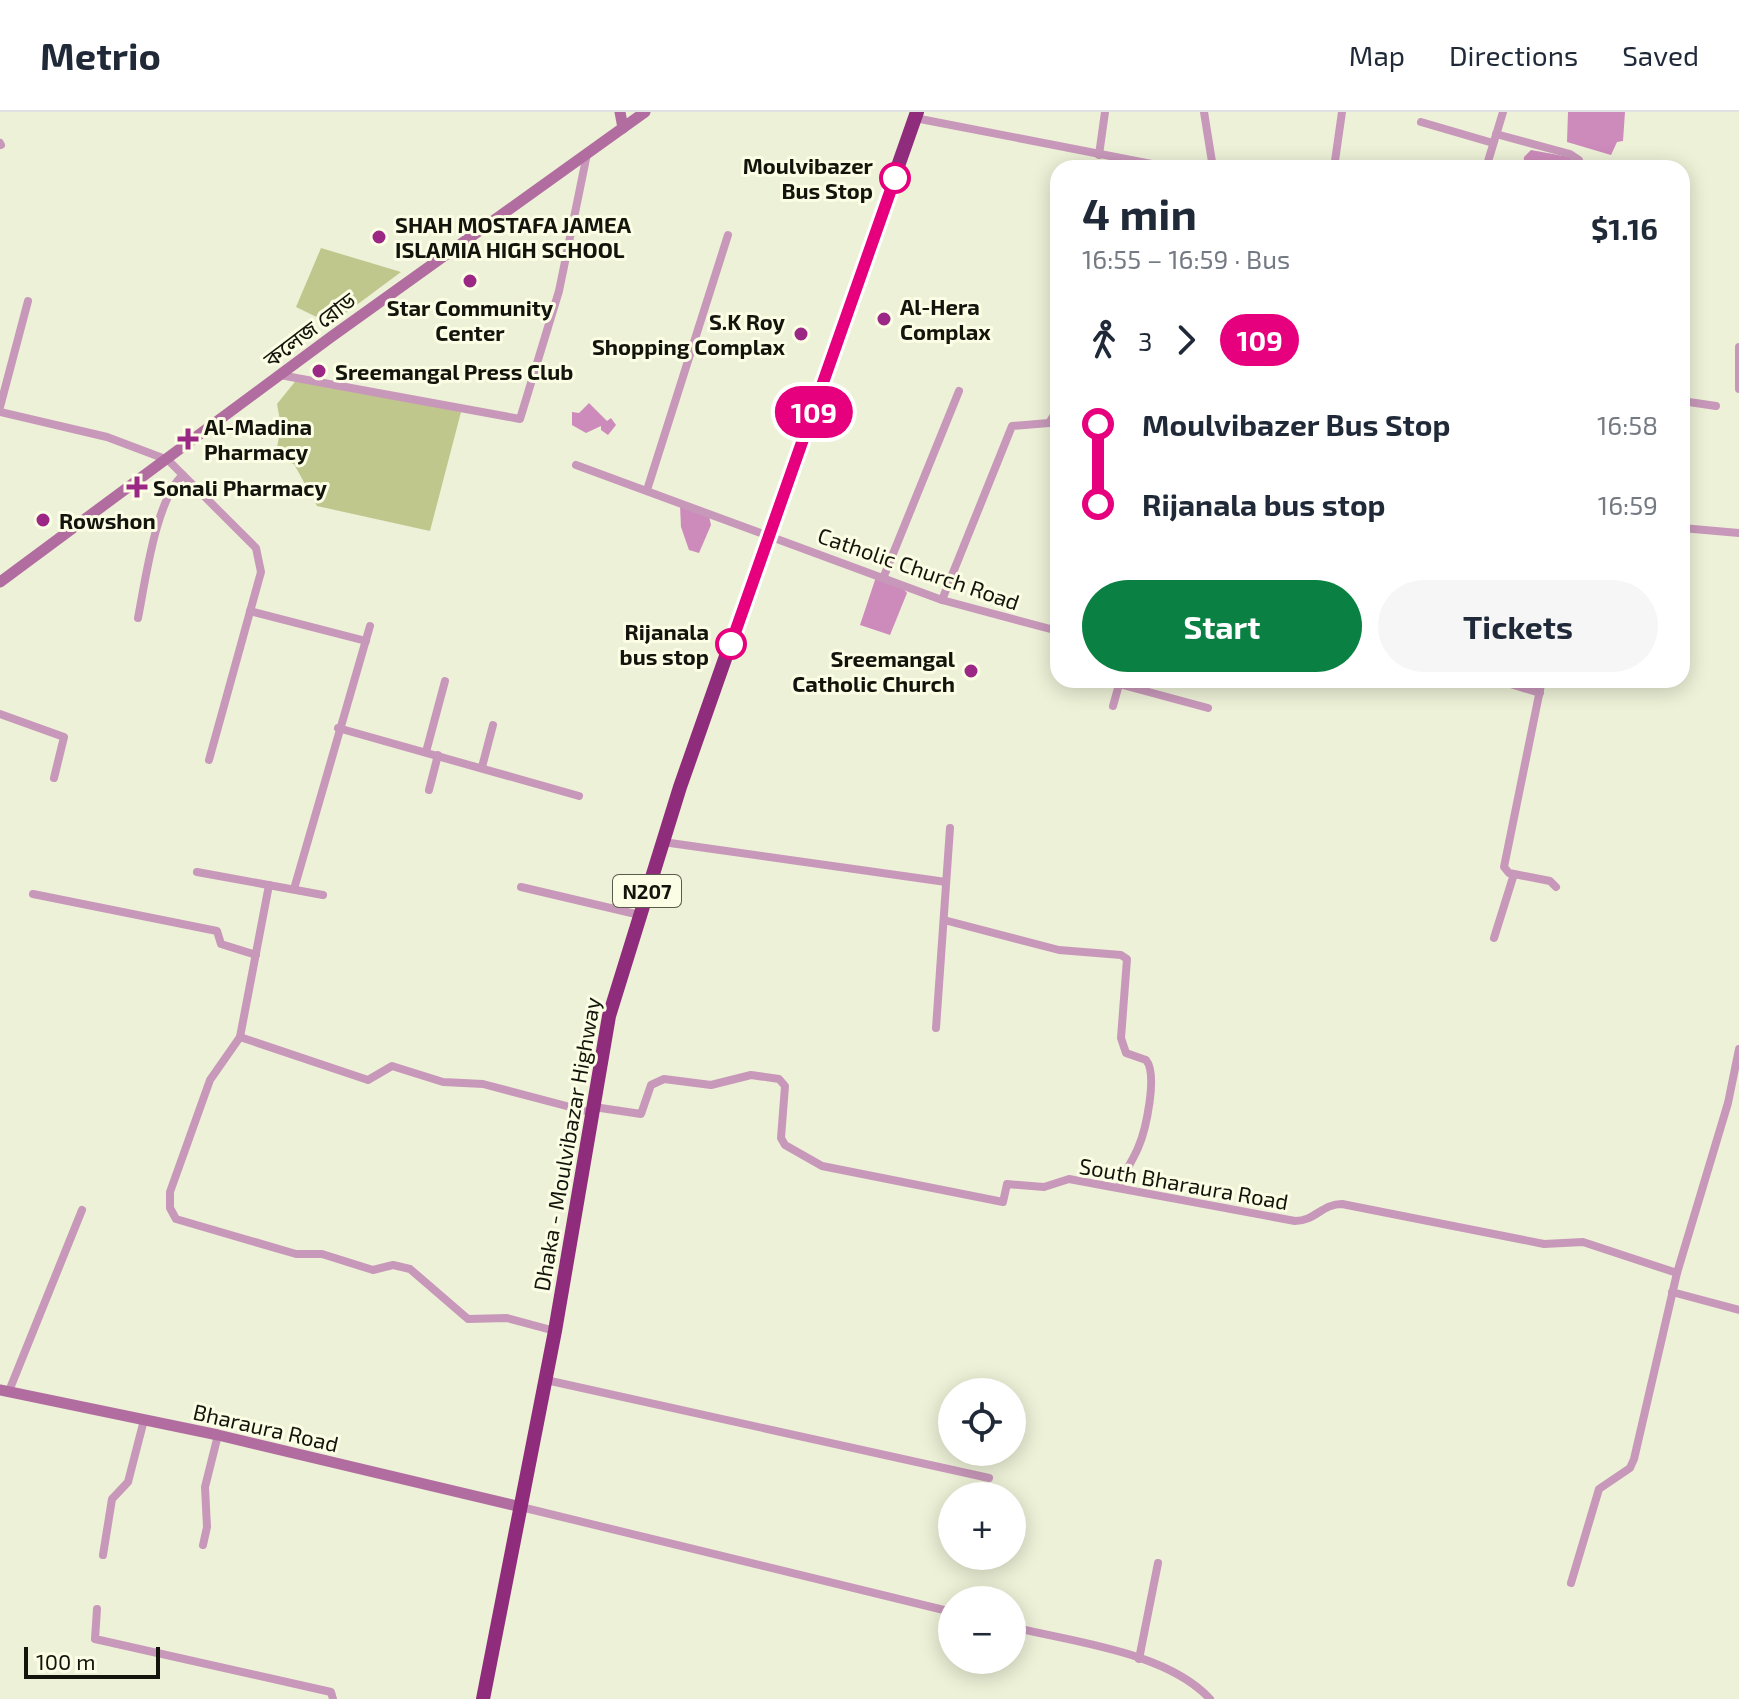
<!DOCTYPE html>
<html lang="en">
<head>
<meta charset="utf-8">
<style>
	body { margin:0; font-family:"Exo 2","Noto Sans Bengali",sans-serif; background:#f6f6f7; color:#1f2937; height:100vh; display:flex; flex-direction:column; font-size:30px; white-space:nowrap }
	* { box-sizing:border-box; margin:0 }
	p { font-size:26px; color:#747a83 }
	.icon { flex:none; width:44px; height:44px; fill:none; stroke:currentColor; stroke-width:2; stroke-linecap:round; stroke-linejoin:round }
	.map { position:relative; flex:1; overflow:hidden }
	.drawer { position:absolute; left:1050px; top:48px; width:640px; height:528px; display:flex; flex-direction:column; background:#fff; border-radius:24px; box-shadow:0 4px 20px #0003 }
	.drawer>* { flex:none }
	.badge { padding:0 16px; border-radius:26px; font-size:28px; line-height:52px }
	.tools { position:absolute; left:938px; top:1266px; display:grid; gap:16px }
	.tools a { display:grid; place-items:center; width:88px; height:88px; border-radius:50%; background:#fff; box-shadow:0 4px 20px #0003; font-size:40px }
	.scale { position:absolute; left:24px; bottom:20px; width:136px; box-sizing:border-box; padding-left:8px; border:4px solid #13140b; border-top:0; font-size:22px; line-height:28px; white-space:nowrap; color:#13140b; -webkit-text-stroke:6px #fbfee4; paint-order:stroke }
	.map>.badge { position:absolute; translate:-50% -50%; box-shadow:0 0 0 4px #fff }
	.legs { display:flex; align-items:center; gap:12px; height:88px; padding:0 32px; font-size:26px }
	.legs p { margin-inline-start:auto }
	.overview { display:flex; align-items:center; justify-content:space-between; height:136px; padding:0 32px }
	h1 { font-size:44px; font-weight:700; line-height:60px }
	.button { display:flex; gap:16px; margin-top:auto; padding:16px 32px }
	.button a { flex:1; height:92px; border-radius:48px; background:#0b8043; color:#fff; font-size:32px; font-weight:700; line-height:92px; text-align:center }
	.button a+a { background:#f6f6f7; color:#1f2937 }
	ul { padding:0 32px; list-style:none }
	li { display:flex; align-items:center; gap:28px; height:80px; font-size:30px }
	li i { display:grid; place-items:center; width:12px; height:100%; margin:0 10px; background:currentColor }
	li i::after { content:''; width:20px; height:20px; margin:-10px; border:6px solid; border-radius:50%; background:#fff }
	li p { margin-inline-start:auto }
	li:first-child i { background:linear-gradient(#0000 50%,currentColor 0) }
	li:last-child i { background:linear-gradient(currentColor 50%,#0000 0) }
	header { display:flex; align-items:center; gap:48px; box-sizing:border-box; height:112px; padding:0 40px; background:#fff; border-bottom:2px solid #e0e1e3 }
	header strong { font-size:38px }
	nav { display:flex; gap:44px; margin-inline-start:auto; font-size:28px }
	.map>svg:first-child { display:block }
</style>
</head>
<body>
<header>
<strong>Metrio</strong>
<nav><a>Map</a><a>Directions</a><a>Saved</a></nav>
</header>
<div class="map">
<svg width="1739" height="1587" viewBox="0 0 1739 1587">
	<rect width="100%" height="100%" fill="#edf1d7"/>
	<g fill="#c0c78d">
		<polygon points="321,136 401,160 331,212 296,195"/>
		<polygon points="298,266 461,300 430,419 317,394 294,352 275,346 281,314 277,292"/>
	</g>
	<g fill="#cd8bbb">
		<polygon points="1568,0 1625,0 1623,29 1617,30 1611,43 1567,30"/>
		<polygon points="1531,38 1569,45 1577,52 1576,56 1523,56 1524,45"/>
		<polygon points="589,291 607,309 611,306 616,313 608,323 601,318 601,314 586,321 572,313 572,300 579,301"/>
		<polygon points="680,393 709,404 711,413 699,441 689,438 681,415"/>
		<polygon points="876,465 900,473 907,481 890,523 860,513"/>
	</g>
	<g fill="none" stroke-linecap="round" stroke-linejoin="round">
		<g stroke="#c898ba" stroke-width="8">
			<polyline points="1204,0 1213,56"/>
			<polyline points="915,6 1172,56"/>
			<polyline points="1421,10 1493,31"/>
			<polyline points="1496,22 1570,42 1579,48 1581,56"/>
			<polyline points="0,31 1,33"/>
			<polyline points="1099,43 1105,0"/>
			<polyline points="1334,56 1342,0"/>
			<polyline points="1486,56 1503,0"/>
			<polyline points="1739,235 1739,277"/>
			<polyline points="280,263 520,307 559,179 587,42"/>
			<polyline points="1682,289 1716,294"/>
			<polyline points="0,295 28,189"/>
			<polyline points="0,300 107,325 168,348 256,436 261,460 209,648"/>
			<polyline points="576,353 942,488 1058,519"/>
			<polyline points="647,378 728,123"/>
			<polyline points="1682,416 1739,421"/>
			<polyline points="884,464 959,279"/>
			<polyline points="942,488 1012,314 1049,311 1058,297"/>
			<polyline points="250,499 366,529"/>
			<path d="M138,506C145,471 156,386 183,363"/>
			<polyline points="1542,568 1504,755 1509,761 1550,769 1556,775"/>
			<polyline points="1501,569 1540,581"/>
			<polyline points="1119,572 1208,596"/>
			<polyline points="1113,594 1120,569"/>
			<polyline points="0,602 64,625 54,666"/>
			<polyline points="338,616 579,684"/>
			<polyline points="426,640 445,569"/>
			<polyline points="482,655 493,613"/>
			<polyline points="429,678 438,643"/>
			<polyline points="663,730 946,770"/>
			<polyline points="197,760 323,783"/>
			<polyline points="269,773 240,925 210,968 170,1080 170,1096 176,1107 296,1142 322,1142 373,1158 393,1153 410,1157 468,1207 507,1206 555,1219"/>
			<polyline points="521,775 640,803"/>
			<polyline points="294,777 370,514"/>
			<polyline points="33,782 217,819 221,832 256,843"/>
			<path d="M944,808L1059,838L1121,843L1127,847L1121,926L1126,941L1146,948C1158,962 1146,1018 1138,1036C1132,1050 1124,1060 1119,1076"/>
			<polyline points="1494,826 1514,762"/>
			<polyline points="936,916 950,716"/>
			<polyline points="240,925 368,968 392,954 443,970 483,972 593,1001"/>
			<path d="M594,995L641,1002L651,973L664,967L711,973L751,963L779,967L785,974L781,1026L785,1033L822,1054L1003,1090L1007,1072L1044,1075L1069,1067L1295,1109C1315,1109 1322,1092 1342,1092L1544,1132L1583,1130L1677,1161"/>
			<polyline points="1672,1180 1739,1198"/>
			<polyline points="546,1268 989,1366"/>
			<polyline points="9,1279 82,1098"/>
			<polyline points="521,1395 952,1500"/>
			<polyline points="203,1433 207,1415 205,1375 218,1323"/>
			<polyline points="103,1443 112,1387 128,1370 144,1308"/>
			<polyline points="1571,1471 1599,1377 1630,1356 1634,1347 1677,1161 1728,991 1739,937"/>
			<polyline points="97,1497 95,1527 331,1580 333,1587"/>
			<path d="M1012,1515C1073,1530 1167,1540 1210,1587"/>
			<polyline points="1139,1547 1158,1451"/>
		</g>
		<g stroke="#b26da0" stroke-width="11">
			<polyline points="620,0 623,16"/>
			<polyline points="0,470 331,225 645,0"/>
			<polyline points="0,1278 218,1323 521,1395"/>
		</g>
		<polyline stroke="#902c7c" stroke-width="14" points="483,1587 555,1219 609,904 680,675 917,0"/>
	</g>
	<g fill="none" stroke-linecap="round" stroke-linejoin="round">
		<g stroke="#fff" stroke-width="18">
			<polyline id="line-1" points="731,532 895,66"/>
		</g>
		<use href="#line-1" stroke="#e6007e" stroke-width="12"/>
	</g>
	<g fill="#fff" stroke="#e6007e" stroke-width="4">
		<circle cx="895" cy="66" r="14"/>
		<circle cx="731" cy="532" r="14"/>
	</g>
	<g fill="#9b2885" stroke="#fbfee4" stroke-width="3">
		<circle cx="379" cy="125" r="8"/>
		<circle cx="470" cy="169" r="8"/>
		<circle cx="884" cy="207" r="8"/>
		<circle cx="801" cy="222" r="8"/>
		<circle cx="319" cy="259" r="8"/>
		<path d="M184 315h8v8h8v8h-8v8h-8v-8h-8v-8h8z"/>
		<path d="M133 363h8v8h8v8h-8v8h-8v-8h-8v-8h8z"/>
		<circle cx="43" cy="408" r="8"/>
		<circle cx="971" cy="559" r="8"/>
	</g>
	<g text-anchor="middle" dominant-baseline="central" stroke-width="6" stroke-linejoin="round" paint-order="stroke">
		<rect fill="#fbfee4" stroke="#595a4c" stroke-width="2" x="613" y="763" width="68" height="32" rx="6"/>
		<g font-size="20" font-weight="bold" fill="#13140b">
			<text x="647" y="779">N207</text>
		</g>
		<g font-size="22" font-weight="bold" fill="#13140b" stroke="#fbfee4" text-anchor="end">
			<text x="873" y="53">Moulvibazer<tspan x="873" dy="25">Bus Stop</tspan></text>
			<text x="709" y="519">Rijanala<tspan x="709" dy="25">bus stop</tspan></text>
		</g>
		<g font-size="22" font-weight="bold" fill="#13140b" stroke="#fbfee4" text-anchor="start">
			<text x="395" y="112">SHAH MOSTAFA JAMEA<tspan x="395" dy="25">ISLAMIA HIGH SCHOOL</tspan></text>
			<text x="900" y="194">Al-Hera<tspan x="900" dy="25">Complax</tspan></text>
			<text x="470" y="195" text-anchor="middle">Star Community<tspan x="470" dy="25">Center</tspan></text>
			<text x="785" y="209" text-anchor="end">S.K Roy<tspan x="785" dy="25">Shopping Complax</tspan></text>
			<text x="335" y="259">Sreemangal Press Club</text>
			<text x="204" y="314">Al-Madina<tspan x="204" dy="25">Pharmacy</tspan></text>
			<text x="153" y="375">Sonali Pharmacy</text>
			<text x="59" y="408">Rowshon</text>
			<text x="955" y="546" text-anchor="end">Sreemangal<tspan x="955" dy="25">Catholic Church</tspan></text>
		</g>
		<g font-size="22" fill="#13140b" stroke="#fbfee4">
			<text transform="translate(309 217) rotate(-37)">কলেজ রোড</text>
			<text transform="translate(919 456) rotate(19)">Catholic Church Road</text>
			<text transform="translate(566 1032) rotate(-80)">Dhaka - Moulvibazar Highway</text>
			<text transform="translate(1184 1071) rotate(10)">South Bharaura Road</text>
			<text transform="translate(266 1315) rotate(13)">Bharaura Road</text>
		</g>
	</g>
</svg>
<div class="tools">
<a><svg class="icon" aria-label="locate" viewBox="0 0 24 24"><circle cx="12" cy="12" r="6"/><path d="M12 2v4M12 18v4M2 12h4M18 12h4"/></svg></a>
<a>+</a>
<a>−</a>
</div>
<div class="scale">100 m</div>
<b class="badge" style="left:814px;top:300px;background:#e6007e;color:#fff">109</b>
<section class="drawer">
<div class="overview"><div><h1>4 min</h1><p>16:55 – 16:59 · Bus</p></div><b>$1.16</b></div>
<div class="legs"><svg class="icon" aria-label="walk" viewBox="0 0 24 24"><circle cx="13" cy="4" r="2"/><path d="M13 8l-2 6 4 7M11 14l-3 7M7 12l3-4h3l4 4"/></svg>3<svg class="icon" aria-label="forward" viewBox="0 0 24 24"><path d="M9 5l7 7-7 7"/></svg><b class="badge" style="background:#e6007e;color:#fff">109</b></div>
<ul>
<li><i style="color:#e6007e"></i><b>Moulvibazer Bus Stop</b><p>16:58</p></li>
<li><i style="color:#e6007e"></i><b>Rijanala bus stop</b><p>16:59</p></li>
</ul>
<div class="button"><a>Start</a><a>Tickets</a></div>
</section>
</div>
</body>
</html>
